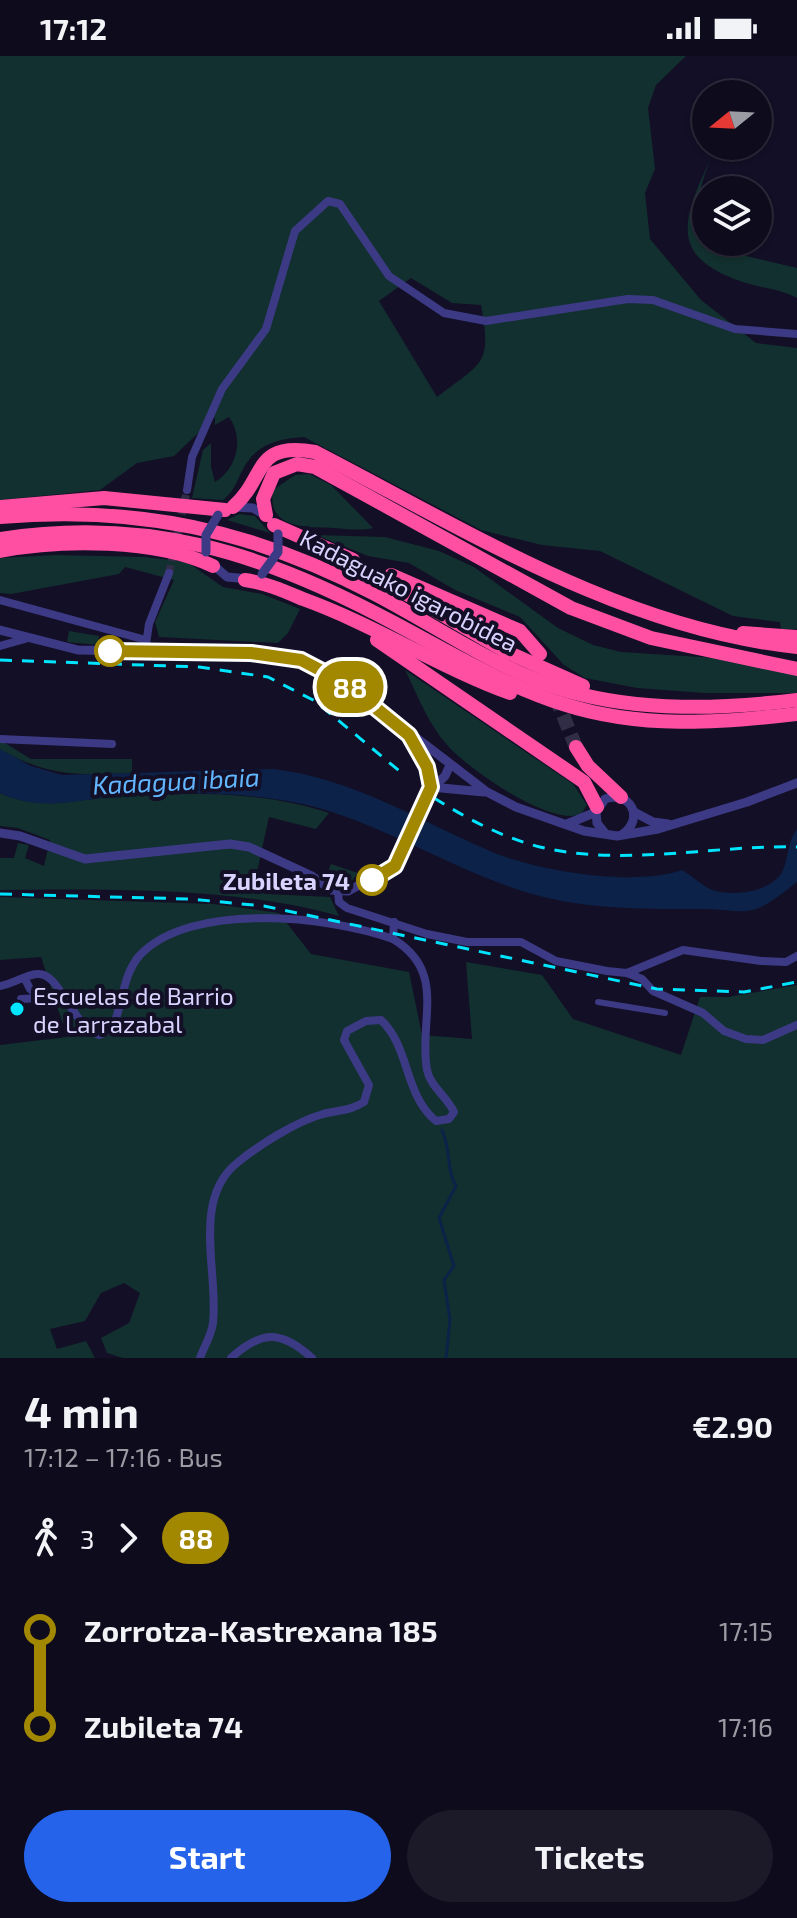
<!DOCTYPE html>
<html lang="en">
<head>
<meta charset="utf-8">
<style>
	body { margin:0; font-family:"Exo 2",sans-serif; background:#1c1929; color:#f1f3f6; height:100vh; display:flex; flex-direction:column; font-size:30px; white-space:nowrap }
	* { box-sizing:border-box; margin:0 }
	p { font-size:26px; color:#9b9ba3 }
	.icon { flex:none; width:44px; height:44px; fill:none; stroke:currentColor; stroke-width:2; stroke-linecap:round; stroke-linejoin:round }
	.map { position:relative; height:1302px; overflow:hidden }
	.side { display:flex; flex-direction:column; background:#0e0b1c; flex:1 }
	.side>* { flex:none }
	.badge { padding:0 16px; border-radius:26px; font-size:28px; line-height:52px }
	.needle { width:52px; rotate:252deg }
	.buttons { position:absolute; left:692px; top:24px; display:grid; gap:16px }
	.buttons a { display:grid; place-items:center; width:80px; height:80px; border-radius:50%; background:#0e0b1c; box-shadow:0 2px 6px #0004,0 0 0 2px #2e2b3b; font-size:40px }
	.map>.badge { position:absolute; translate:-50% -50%; box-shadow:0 0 0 4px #fff }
	.legs { display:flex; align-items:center; gap:12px; height:88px; padding:0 24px; font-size:26px }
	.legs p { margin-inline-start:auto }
	.head { display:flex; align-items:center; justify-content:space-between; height:136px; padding:0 24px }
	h1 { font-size:44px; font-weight:700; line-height:60px }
	.button { display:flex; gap:16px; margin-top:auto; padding:16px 24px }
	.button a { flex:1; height:92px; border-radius:48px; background:#2563eb; color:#fff; font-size:32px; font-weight:700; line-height:92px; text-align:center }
	.button a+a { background:#1c1929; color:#f1f3f6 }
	ul { padding:0 24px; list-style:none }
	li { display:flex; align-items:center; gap:28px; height:96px; font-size:30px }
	li i { display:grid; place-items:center; width:12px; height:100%; margin:0 10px; background:currentColor }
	li i::after { content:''; width:20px; height:20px; margin:-10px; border:6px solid; border-radius:50%; background:#0e0b1c }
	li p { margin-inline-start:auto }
	li:first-child i { background:linear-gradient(#0000 50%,currentColor 0) }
	li:last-child i { background:linear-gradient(currentColor 50%,#0000 0) }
	.status { display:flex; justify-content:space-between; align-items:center; height:56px; padding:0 40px; background:#0e0b1c; direction:ltr }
	.status svg { height:22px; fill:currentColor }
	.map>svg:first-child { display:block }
</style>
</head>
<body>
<div class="status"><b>17:12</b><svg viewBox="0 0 49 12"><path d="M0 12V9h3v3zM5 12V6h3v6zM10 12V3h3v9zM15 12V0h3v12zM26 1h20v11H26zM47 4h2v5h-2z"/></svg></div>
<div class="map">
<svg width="797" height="1302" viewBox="0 0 797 1302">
	<rect width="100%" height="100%" fill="#130f26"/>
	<g fill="#12302f" fill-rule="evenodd">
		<path d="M0,0H686L656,29L648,52L655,113L645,137L650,183L701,244L756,287L797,292V573H781L780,566L733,560L600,495L542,489L481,474L304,381C275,383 254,389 241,417C236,428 233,436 223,444L192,442L203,394L211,387V411L215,426C238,412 244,382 229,361L215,369V361L174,400L137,407L100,434L0,444ZM411,222L452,247L481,249C492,310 483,305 437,341L379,245Z"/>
		<path d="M710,104C704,121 697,137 699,155C699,167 706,174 706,186L733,187L746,200L797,212V242C781,233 760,232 743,226C667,201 683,162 710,104Z"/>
		<path d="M309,418L331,429L373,472C362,475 346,473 334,472C309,471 266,474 273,434L295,419Z"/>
		<polygon points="239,458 255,460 270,477 227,464"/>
		<polygon points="316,479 385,481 439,495 474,511 558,572 593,589 621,596 716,602 797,619 797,637 704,637 637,632 585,622 564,609 520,561 455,534 409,507 368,500"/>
		<polygon points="56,499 144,501 187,506 223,531 262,538 300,553 288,577 278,587 159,581 155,566 174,524 125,511 119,518 11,538 0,537 0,502"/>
		<polygon points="69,575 99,580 98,589 67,586"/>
		<path d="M405,614L573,728L587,749L582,757C555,774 467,712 448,690C428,668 418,640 405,614Z"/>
		<path d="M0,684L31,703H132V717C75,719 52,721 0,694Z"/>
		<path d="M0,737C42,756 77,743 121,740C191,736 262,735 329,757L316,773L269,761L255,825L265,838L330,841L339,860C237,831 106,833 0,834V802H14L18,787L29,789L25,802L44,810L50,784L18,772L0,770Z"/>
		<polygon points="331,808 358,817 350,827 338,827 326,820"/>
		<polygon points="0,841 213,848 279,857 311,898 409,916 422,979 472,983 466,906 542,919 573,963 681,999 700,941 728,941 797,929 797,1302 123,1302 107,1297 101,1282 129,1267 140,1237 124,1227 101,1237 85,1265 50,1273 57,1293 86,1285 95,1302 0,1302 0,989 67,981 41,901 0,904"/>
	</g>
	<path fill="#0c2248" d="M0,693L31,710L62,719L273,713C352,722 418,764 490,795C537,815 634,831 682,814C691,819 699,827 708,832C728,842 773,837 783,814C789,800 787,786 797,773V826C745,868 751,852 692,853C639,853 587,853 536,839C454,817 370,758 287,745C233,736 173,735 118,740C76,744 41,756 0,737Z"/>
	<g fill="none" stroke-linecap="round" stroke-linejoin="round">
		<path stroke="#0c2248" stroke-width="3" d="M442,1074C451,1093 446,1113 456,1130L439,1162L454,1210L444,1224L450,1264L446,1302"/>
		<polyline stroke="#312d47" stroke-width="8" stroke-dasharray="8 4" stroke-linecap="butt" points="169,517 187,434"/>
		<polyline stroke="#312d47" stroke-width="14" stroke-dasharray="14 7" stroke-linecap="butt" points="555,640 576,691"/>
		<polyline stroke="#3d3a85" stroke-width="6" points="598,946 665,957"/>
		<g stroke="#3d3a85" stroke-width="8">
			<polyline points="187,434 192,401 222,333 266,273 295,175 328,145 340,148 389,220 444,257 486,265 628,243 653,244 735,273 797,278"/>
			<polyline points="0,544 146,584"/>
			<polyline points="146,588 149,568 169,517"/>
			<polyline points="0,590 25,583"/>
			<polyline points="0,683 112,688"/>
			<polyline points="338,836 339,846 347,852 427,878 467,886 521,886 556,905 607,915 627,917 683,894 761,905 786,906 797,900"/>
			<polyline points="627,917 642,923 653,935 703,957 724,975 746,983 763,984 797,969"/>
			<polyline points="25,923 30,933 50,949"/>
			<path d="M0,930C13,928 25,919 37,918C60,915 72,971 99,979L112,973C123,949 122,919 140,899C191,845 330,860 393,883"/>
			<polyline points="21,943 40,942"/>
			<path d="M200,1302C204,1290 211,1281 213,1267C219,1218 191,1144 237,1107C259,1089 295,1066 323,1058C339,1054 350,1055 364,1046L369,1029L344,984L347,975L366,965L381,964C410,991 404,1039 436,1065L449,1063L454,1056C447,1041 430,1030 427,1014C418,965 448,916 393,883L394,866"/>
			<path d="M231,1302C261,1275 280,1273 312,1302"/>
		</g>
		<g stroke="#3d3a85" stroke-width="9">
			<polyline points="234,451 253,452 268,461"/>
			<polyline points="210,506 227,521 249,523"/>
			<polyline points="0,574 78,594 251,597 314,609 345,627 487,736 516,751 584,775 617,780 658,773 747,746 797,727"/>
			<polyline points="411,683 427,711 431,731"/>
			<polyline points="431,731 484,736"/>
			<polyline points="634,756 653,766 668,768"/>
			<polyline points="567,768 596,756"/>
			<path d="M604,776L597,767L596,756L605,743C630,734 645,762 623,778"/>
			<polyline points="0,777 20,780 85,803 230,788 249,791 312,820 331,834 348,835 395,810 424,740 445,720 450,709"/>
		</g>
		<g stroke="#ff4fa3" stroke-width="14">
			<polyline points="0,451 104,442 225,454"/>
			<path d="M233,451C267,422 252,385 315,396C468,475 623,573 797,591"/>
			<polyline points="266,459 263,443 274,417 297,408 315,411 571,552 651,582 797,613"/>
			<path d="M0,461C136,449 252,474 373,537C437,570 499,615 568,635C641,656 722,653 797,644"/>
			<polyline points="274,469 353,504"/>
			<path d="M0,483C149,460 264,497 394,567C449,596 503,629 563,648C640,673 718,667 797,658"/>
			<path d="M0,495C62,483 156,483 213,510"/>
			<polyline points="343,501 505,595 583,630"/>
			<polyline points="391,519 520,575 540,598"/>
			<path d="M245,524C266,527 284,535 303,543C375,569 439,611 510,637"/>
			<polyline points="743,577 797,581"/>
			<polyline points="377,584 584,726 597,751"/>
			<polyline points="576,691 588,710 621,741"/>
		</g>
		<g stroke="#00e5ff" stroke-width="3" stroke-dasharray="12 10" stroke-linecap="butt">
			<polyline points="0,604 199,611 268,621 315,645 403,718"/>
			<path d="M434,742C468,763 501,781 540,791C623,811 712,789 797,791"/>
			<polyline points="0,838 190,843 264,850 657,933 744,936 797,926"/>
		</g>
		<g stroke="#3d3a85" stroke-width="9">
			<polyline points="206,496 206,479 218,459"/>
			<polyline points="262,518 278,496 278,478"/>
		</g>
	</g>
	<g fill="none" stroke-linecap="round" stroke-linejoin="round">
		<g stroke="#fff" stroke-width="18">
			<polyline id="line-1" points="110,595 251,597 301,604 345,627 409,679 427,711 431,731 395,810 372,824"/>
		</g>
		<use href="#line-1" stroke="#a28701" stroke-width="12"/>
	</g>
	<g fill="#fff" stroke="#a28701" stroke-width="4">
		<circle cx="110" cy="595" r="14"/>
		<circle cx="372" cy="824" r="14"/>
	</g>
	<circle fill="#00e5ff" stroke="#130f26" stroke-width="3" cx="17" cy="953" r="8"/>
	<g text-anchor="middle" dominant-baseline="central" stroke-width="8" stroke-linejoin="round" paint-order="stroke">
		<g font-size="24" fill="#d9d4ff" stroke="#130f26">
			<text transform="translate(409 534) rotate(27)">Kadaguako igarobidea</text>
		</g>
		<g font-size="24" font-weight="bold" fill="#d9d4ff" stroke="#130f26" text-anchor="end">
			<text x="350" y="824">Zubileta 74</text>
		</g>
		<g font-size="24" fill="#d9d4ff" stroke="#130f26" text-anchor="start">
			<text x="33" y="939">Escuelas de Barrio<tspan x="33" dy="28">de Larrazabal</tspan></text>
		</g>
		<g font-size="26" font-style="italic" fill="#62b6ff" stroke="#130f26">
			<text transform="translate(176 724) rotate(-3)">Kadagua ibaia</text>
		</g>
	</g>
</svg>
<div class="buttons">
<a><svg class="needle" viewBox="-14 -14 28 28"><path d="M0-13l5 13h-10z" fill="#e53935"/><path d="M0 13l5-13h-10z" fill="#9b9ba3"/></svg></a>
<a><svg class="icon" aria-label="layers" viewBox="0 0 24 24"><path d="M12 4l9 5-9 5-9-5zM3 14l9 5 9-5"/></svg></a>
</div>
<b class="badge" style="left:350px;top:631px;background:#a28701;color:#fff">88</b>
</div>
<section class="side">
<div class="head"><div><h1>4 min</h1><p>17:12 – 17:16 · Bus</p></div><b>€2.90</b></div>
<div class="legs"><svg class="icon" aria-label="walk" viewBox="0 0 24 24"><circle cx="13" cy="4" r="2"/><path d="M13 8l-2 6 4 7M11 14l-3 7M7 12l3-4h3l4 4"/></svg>3<svg class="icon" aria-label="forward" viewBox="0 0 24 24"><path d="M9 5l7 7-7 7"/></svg><b class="badge" style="background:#a28701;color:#fff">88</b></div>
<ul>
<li><i style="color:#a28701"></i><b>Zorrotza-Kastrexana 185</b><p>17:15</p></li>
<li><i style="color:#a28701"></i><b>Zubileta 74</b><p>17:16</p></li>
</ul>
<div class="button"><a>Start</a><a>Tickets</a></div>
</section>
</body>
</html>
